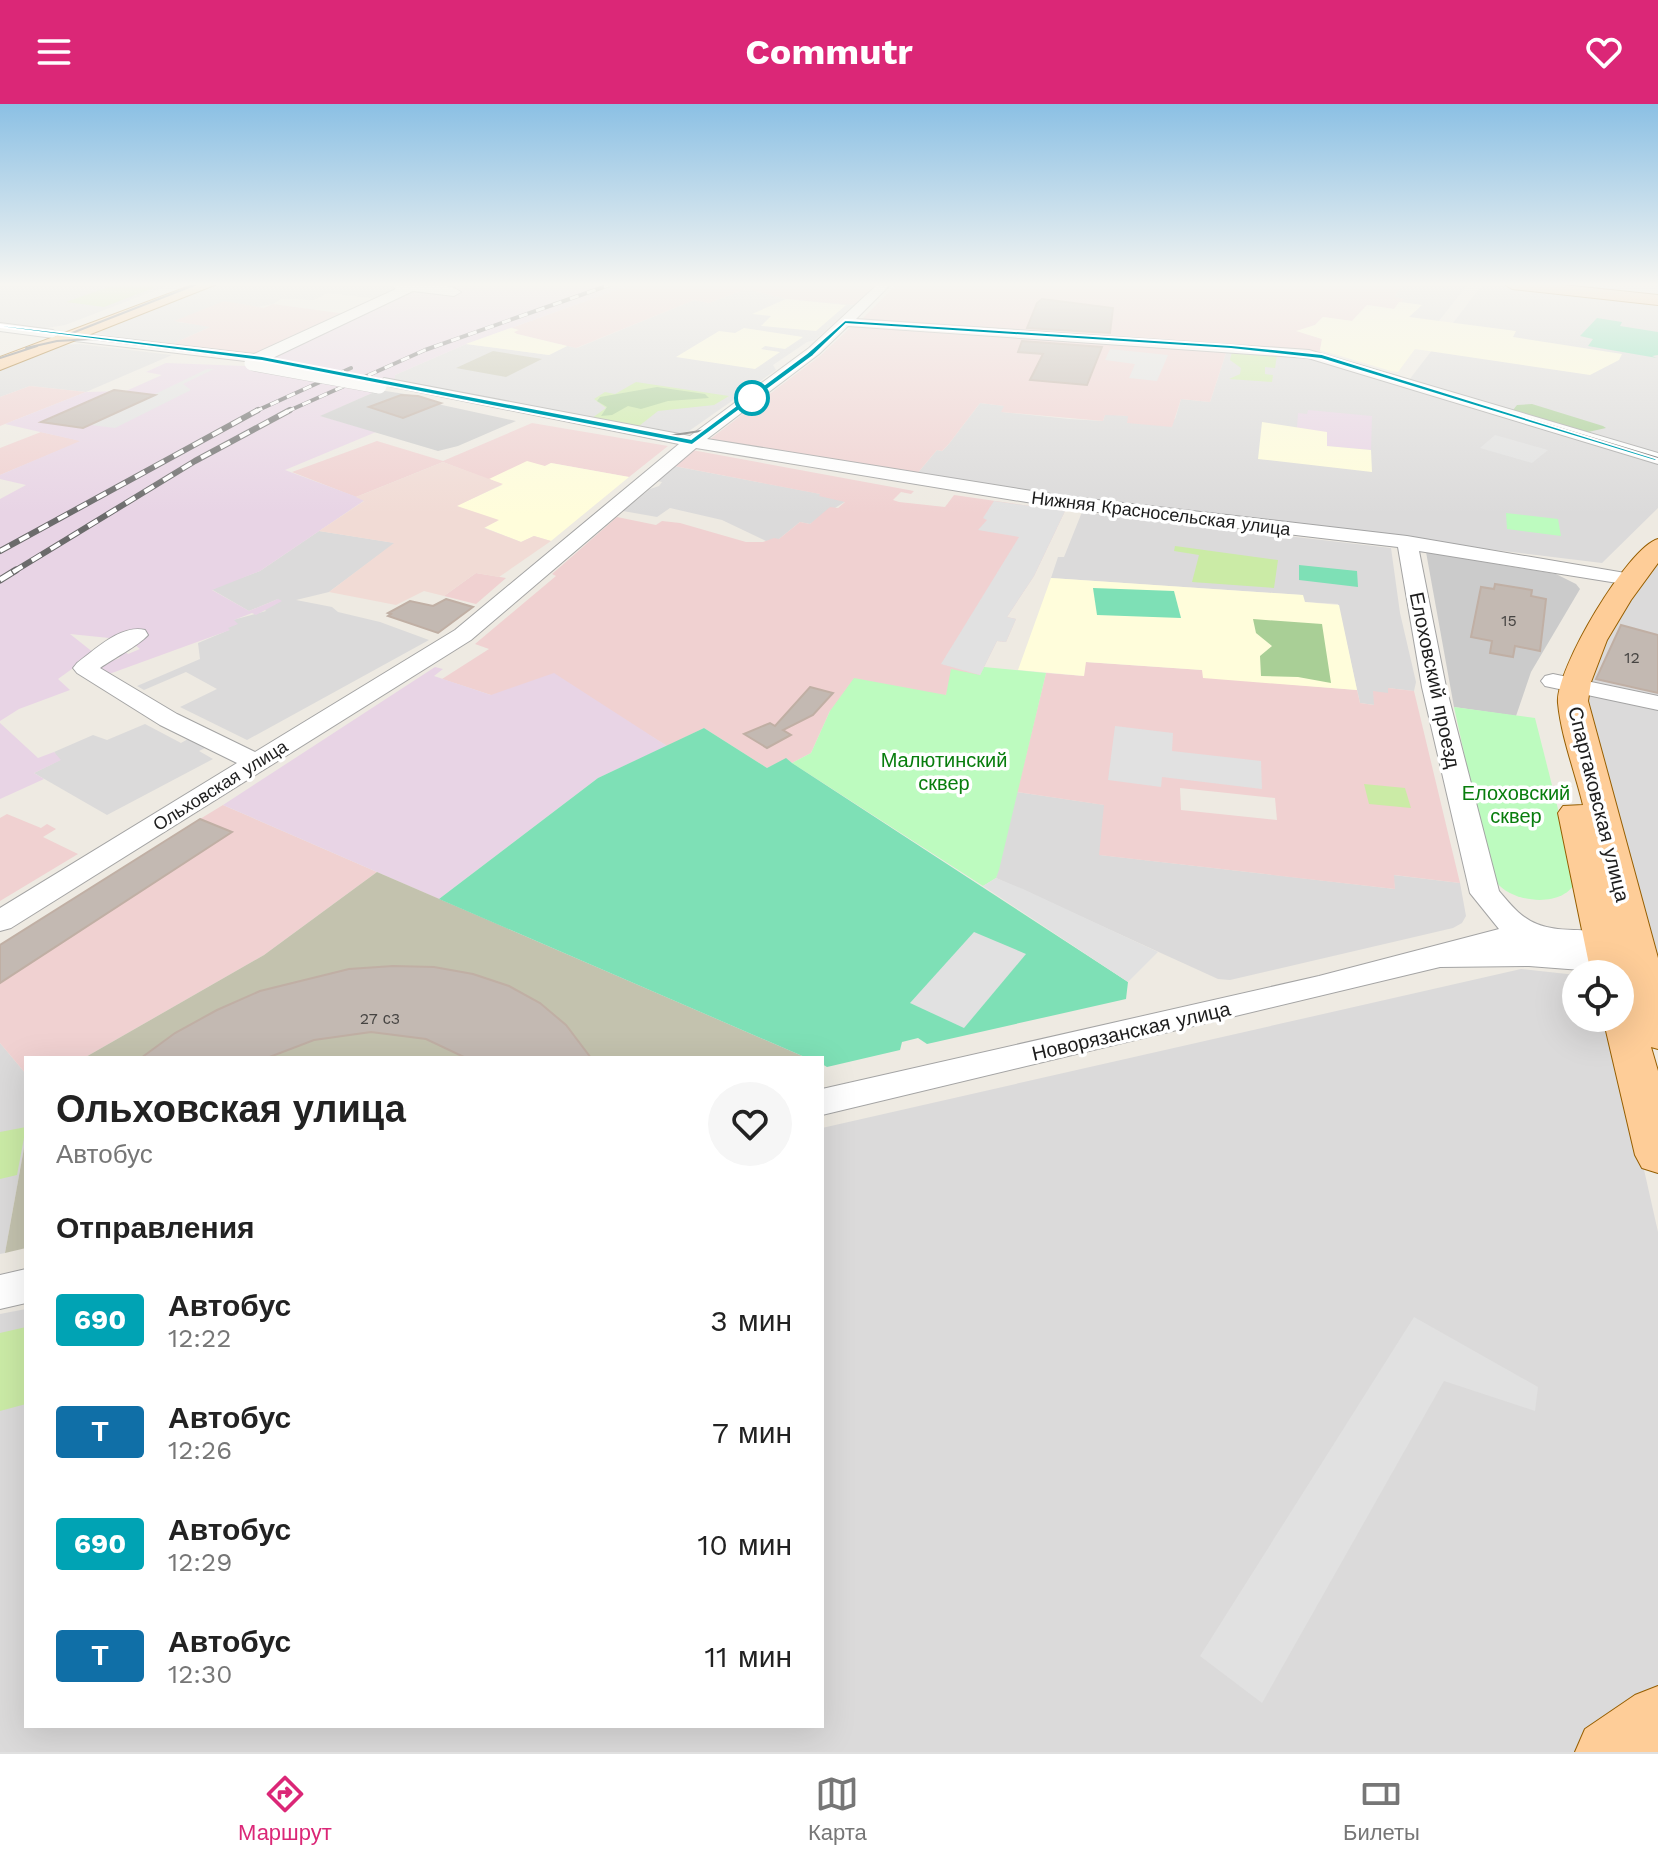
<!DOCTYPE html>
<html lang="ru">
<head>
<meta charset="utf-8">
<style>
	body { margin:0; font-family:"Work Sans",sans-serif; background:#f6f6f6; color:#222; height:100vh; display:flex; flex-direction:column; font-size:30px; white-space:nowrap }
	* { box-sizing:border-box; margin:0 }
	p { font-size:26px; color:#767676 }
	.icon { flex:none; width:44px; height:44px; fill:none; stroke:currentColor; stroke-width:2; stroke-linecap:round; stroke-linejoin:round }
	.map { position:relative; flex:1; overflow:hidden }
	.panel { position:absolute; left:24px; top:952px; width:800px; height:672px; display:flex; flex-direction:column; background:#fff; border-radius:0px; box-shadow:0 8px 32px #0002 }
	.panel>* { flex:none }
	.badge { padding:0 16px; border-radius:6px; font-size:28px; line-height:52px }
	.buttons { position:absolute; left:1562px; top:856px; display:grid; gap:16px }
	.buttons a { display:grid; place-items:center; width:72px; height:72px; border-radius:50%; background:#fff; box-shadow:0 8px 32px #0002; font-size:40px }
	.map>.badge { position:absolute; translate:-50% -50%; box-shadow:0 0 0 4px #fff }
	h2 { padding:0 32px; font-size:30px; line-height:72px }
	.round { display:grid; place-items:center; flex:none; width:84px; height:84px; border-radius:42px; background:#f6f6f6 }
	.summary { display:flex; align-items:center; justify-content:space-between; height:136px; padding:0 32px }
	h1 { font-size:38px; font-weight:700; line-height:60px }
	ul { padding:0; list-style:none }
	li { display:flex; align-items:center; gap:24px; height:112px; padding:0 32px }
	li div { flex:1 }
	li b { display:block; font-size:30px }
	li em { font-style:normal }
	li .badge { min-width:88px; font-weight:700; text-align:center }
	header { display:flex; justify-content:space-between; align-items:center; height:104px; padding:0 32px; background:#db2777; color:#fff; font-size:36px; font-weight:700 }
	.menu { display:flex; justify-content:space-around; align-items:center; height:112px; border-top:2px solid #e0e0e0; background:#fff; font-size:22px; color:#767676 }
	.menu a { display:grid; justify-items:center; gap:4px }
	.menu .current { color:#db2777 }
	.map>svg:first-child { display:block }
</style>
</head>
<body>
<header><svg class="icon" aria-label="menu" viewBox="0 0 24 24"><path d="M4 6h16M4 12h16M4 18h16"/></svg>Commutr<svg class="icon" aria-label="heart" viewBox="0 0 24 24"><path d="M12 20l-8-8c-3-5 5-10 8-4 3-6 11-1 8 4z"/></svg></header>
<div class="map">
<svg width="1658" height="1648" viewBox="0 0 1658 1648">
	<rect width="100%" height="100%" fill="#eeeae2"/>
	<g fill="#dbdada">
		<polygon points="0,180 172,180 65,221 41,225 0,219"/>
		<polygon points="217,180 412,180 378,195 328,189 314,196 281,195 273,200 176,218 212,222 168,242 95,229"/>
		<polygon points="1403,180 1468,180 1438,218 1408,213 1421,201 1401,198 1403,195 1394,193"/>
		<polygon points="1483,180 1658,198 1658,350 1409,276"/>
		<polygon points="746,185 786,195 854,201 815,236 807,238 773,261 776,266 689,327 677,330 390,277 395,271 466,240 549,251 567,242 577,244 694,196 709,199"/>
		<polygon points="79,240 172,251 86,288 30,282 0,293 0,264 62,241"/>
		<polygon points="1227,246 1316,253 1658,358 1658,404 1602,459 992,384 916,371 937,346 942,347 948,341 980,299 1005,302 1002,308 1069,315 1103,317 1105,310 1129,312 1128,319 1175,315 1181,295 1210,298"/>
		<polygon points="674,362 821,390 846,397 810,420 800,418 779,435 766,437 722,416 670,404 657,413 623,407 650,385 659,382 662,378 657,377"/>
		<polygon points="1082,408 1391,444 1400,509 1416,578 1414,587 1388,584 1388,589 1375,601 1360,599 1338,500 1304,498 1302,491 1051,474 1058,453 1064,453"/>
		<polygon points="319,427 395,439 329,488 296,496 332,503 338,508 380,518 429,536 247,636 180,603 217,585 186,568 144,586 137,582 200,555 198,539 229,526 227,524 233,516 266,507 264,505 278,495 249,507 211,485 260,467"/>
		<polygon points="1658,461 1658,594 1593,579 1589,574 1616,517"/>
		<polygon points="1586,590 1658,605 1658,901"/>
		<polygon points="145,620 181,639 188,635 205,644 199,647 213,655 107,711 34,669 60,656 54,648 93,631 107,636"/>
		<polygon points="1017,688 1105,701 1100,751 1395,785 1393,771 1460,779 1466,812 1462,819 1453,824 1230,876 1218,875 996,774"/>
		<polygon points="1521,865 1576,871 1576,914 1610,914 1658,1128 1658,1590 1580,1648 0,1648 0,1210 26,1205 26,1622 822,1622 822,1024"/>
		<polygon points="0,939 26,970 26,1033 5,1149 0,1150"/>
	</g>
	<g fill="#f0d1d1" fill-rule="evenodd">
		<polygon points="633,180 879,180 854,201 786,195 746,185 709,199 694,196 576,244 517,230 513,228 517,225 511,224"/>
		<polygon points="897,180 1403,180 1394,193 1404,195 1394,205 1367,201 1352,217 1323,213 1315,221 1298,227 1322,235 1320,248 860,217"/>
		<polygon points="224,197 264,204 273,200 346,210 253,253 168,242 210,223 174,217"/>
		<polygon points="852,222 1227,246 1210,298 1181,295 1172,323 1127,319 1128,312 1105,311 1103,317 1001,308 1004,302 980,299 948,341 942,347 937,346 916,371 710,335 820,252"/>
		<polygon points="30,282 86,288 0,322 0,293"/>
		<polygon points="532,319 668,342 629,373 551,359 505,382 443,358 356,393 292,368 377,337 443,357"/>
		<polygon points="41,328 82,337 0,371 0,344"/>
		<polygon points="692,346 914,387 911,390 901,388 893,396 899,398 945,403 954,391 1065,407 1034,472 1007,513 1016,515 1006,538 997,537 980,571 946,591 830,607 811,649 792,659 786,655 767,664 704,624 667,642 612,608 491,591 442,575 489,545 475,540 556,472 552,470 617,413 656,421 662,417 680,419 746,438 763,438 774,434 779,435 800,418 810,420 830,403 838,404 845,398 819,392 820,390 674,362"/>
		<polygon points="476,469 506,474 476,500 444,492"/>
		<path d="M1085,558L1203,566V573L1357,586L1360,599L1374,601L1373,587L1388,589V584L1414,587L1460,779L1394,771L1395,785L1099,751L1104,701L1017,688L1046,569L1084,572ZM1180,684L1275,694L1277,716L1181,706Z"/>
		<polygon points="223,701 377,768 264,851 84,954 26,954 26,970 0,939 0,879 231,728 200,715"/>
		<polygon points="7,710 41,724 47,720 56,725 43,733 78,750 0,797 0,714"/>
	</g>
	<g fill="#e8d4e5">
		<polygon points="454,180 633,180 466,240 395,271 395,274 375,284 379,286 321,312 376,328 285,366 365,396 260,467 212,486 249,507 278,495 282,497 256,511 252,509 234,516 238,520 228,524 230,526 109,570 98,562 120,554 116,550 124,547 128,550 140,545 129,536 70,530 94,549 58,575 70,586 19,605 0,617 0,395 26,381 0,375 0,371 80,337 5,320 86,288 126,287 162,271 146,268 166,259 245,262 415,185 445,185"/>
		<polygon points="1308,306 1372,312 1371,346 1327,342 1297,324 1298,309 1307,310"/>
		<polygon points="435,563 443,565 434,572 491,591 554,569 667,642 598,674 439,795 223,701"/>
		<polygon points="0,619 38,654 54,648 61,656 34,669 44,675 0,695"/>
	</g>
	<g fill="#fffddb">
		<polygon points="786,195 846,201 816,227 761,222 771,212 752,210"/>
		<polygon points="1399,198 1422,201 1409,213 1516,227 1513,233 1622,250 1619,256 1590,271 1415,245 1398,268 1391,267 1320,246 1322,235 1296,227 1315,221 1323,213 1352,217 1367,201 1394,205"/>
		<polygon points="511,224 519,226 514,228 517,230 567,242 549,251 466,240"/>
		<polygon points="744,224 803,233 785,245 765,242 761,245 780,248 755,265 676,253 719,227 735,229"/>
		<polygon points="1262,318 1327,328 1327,342 1371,346 1372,368 1258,355"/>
		<polygon points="527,357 545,362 551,359 629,373 551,437 534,432 521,438 483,423 497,417 456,402 502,381 489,375"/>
		<polygon points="1051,474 1303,491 1305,498 1339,501 1357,586 1203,574 1202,566 1086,558 1084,572 1018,566"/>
	</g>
	<g fill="#cbcbcb">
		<polygon points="379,286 418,292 442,301 516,317 458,342 438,347 320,312"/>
		<polygon points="1426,448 1556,470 1576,480 1580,485 1531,568 1516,612 1454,603"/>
	</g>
	<polygon fill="#f1dbd5" points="443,358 503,380 457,402 499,416 484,424 521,438 534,432 551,437 499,473 476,469 444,492 424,487 396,501 329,488 394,439 319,427 364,397 356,393"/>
	<g fill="#c3c2ae">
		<polygon points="493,247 542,255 506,273 456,264"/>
		<polygon points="377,768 807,954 84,954 264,851"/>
		<polygon points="26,1033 26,1144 5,1149"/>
	</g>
	<g fill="#cbeba6">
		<polygon points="117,180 161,181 104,203 66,198"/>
		<polygon points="1232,248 1277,251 1275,264 1265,263 1265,270 1273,271 1272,278 1229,275 1240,270 1241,264 1230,256"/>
		<polygon points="636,278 729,292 714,301 658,307 639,322 592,314 606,304 594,295 605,288 615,290"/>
		<polygon points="1175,442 1278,456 1274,484 1192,478 1199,451 1174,447"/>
		<polygon points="1364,680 1405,684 1411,704 1369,700"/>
		<polygon points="26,1023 17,1071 0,1075 0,1028"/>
		<polygon points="26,1223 26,1300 0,1307 0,1229"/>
	</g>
	<g fill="#a9cf96">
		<polygon points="657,283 705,290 709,294 668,297 641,305 628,302 612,311 601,312 607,303 597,297 600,293"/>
		<polygon points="1532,300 1603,322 1606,324 1588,328 1513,306 1517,301"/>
		<polygon points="1253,515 1322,520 1331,579 1298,573 1261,572 1260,552 1272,542 1256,529"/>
	</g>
	<g fill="#bdfbbf">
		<polygon points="1506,409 1558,415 1561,432 1507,425"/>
		<polygon points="984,563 1046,569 999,766 996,774 983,782 792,659 811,649 830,607 854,574 946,591 951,565 980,571"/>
		<path d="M1454,603L1535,614L1576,776C1566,804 1514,800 1497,779L1476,704Z"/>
	</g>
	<g fill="#7ee0b6">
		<polygon points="1597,214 1622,218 1620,222 1658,228 1658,251 1652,252 1657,254 1588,242 1593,235 1580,232"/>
		<polygon points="1299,461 1357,467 1358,483 1299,476"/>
		<polygon points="1093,484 1174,487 1181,514 1097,511"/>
		<polygon points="704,624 767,664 786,654 792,659 1128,878 1126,895 927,940 918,934 902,938 900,946 827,963 822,960 822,954 807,954 439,795 598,674"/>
	</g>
	<g fill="#e1e1e1">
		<polygon points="1110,245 1168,251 1157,277 1129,274 1135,260 1105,256"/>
		<polygon points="207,265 214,265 183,280 191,286 115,324 91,321"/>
		<polygon points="1495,331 1548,346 1532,359 1480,344"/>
		<polygon points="994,397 1065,407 1034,472 1007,513 1016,515 1006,538 997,537 980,571 941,560 1019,433 978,426 987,416 983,414"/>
		<polygon points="1115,622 1173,629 1172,647 1261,657 1262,685 1162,673 1161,683 1108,676"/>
		<polygon points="996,774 1023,785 1158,848 1128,878 983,782"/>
		<polygon points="974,828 1026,850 964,924 910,899"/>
		<polygon points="1414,1213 1538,1283 1535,1307 1444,1277 1262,1599 1200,1552"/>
	</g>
	<g fill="#c3b9b2" stroke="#c0afa4" stroke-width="2">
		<polygon points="1042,195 1113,204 1110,229 1027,224 1037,199"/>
		<polygon points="1022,237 1102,243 1087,281 1030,276 1043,250 1018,248"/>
		<polygon points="114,286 155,291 83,324 41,318"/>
		<polygon points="401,291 418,292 441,299 403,314 369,303"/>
		<polygon points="1495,480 1532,486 1531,492 1546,495 1540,547 1515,542 1513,553 1490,549 1492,537 1471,533 1481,483 1494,485"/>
		<polygon points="446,495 473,503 438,529 388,512 391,510 388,509 410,497 433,502"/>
		<polygon points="1621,521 1658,531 1658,589 1596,575"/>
		<polygon points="810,583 833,589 813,611 783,626 791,631 767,644 744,630 770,619 775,622"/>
		<polygon points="200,715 232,728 0,879 0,841"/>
		<polygon points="393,862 434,863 473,870 509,882 540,899 566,921 591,954 466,954 426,935 371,928 314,936 267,954 141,954 175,929 217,906 260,887 349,865"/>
	</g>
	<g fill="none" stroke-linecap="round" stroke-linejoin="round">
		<g stroke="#a4a4a4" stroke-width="2">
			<g id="minor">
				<path d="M390,180C411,180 444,176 461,188L454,192L413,187L262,259L75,237L68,233L75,229L254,250L396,185Z"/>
				<path d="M878,180H891L856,215L1309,246L1658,349V360L1308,254L848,222L819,250L707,335L1063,392L1407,432L1637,471L1640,475L1630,481L1419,447L1446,583L1499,787C1511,801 1520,813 1537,820C1570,834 1629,814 1651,851L1646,863L1620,869L1529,862L1440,863L822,1011V985L1319,872L1499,825L1470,789L1422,583L1398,443L1063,404L696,344L471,536L11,824L0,827V804L237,659L160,621L77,569L73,564L77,559C95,546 121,520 145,526L148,531C138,542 114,554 100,564L177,610L255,648L455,526L679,340L389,282L381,277L384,274L690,332L809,244Z"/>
				<polygon points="0,219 53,226 60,230 53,234 0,227"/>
				<polygon points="1553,570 1658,592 1658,606 1545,582 1541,577 1545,572"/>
				<polygon points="26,1165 26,1199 0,1205 0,1171"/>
			</g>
		</g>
		<g stroke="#965e00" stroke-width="2">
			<g id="major">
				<polygon points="195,180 217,180 0,266 0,253"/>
				<polygon points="1504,180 1554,180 1658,191 1658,201 1512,185"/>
				<path d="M1658,435V459L1631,496L1607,536L1591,578L1588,597L1658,854V945L1651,943L1658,967V1069L1642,1064L1635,1051L1603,914H1620V888L1628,890L1625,879L1620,881V870H1591L1558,709L1563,702L1583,701C1575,668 1561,632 1558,599C1555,566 1628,443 1658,435Z"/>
				<polygon points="1658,1582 1658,1648 1575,1648 1585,1625 1635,1591"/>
			</g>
		</g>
		<use href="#minor" fill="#fff" fill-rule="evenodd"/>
		<use href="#major" fill="#fecd98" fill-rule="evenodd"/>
		<g stroke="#6b6b6b" stroke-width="2">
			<polyline points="67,231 197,180"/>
			<polyline points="26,244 57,237 92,235 259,256 667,332 707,326 812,247 839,222 851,219 1310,249 1658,354"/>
			<polyline points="0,254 37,242"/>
		</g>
		<g stroke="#6b6b6b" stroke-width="4">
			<g id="rail-far2">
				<polyline points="254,308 351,264"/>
				<polyline points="286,308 425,246 612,180"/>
			</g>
		</g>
		<g stroke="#6b6b6b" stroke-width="6">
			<g id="rail-far1">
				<polyline points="0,447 258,306"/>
				<polyline points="13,468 195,357 290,306"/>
			</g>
		</g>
		<g stroke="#6b6b6b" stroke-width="7">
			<polyline id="rail" points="0,476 16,466"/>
		</g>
		<use href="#rail-far2" stroke="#fff" stroke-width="3" stroke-dasharray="9" stroke-linecap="butt"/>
		<use href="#rail-far1" stroke="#fff" stroke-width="4" stroke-dasharray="11" stroke-linecap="butt"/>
		<use href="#rail" stroke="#fff" stroke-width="5" stroke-dasharray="14" stroke-linecap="butt"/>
		<g stroke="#a4a4a4" stroke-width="16" stroke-linecap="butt">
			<polyline id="minor-bridge" points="252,259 379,282"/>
		</g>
		<use href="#minor-bridge" stroke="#fff" stroke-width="15"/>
	</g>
	<linearGradient id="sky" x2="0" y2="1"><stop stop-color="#8bc0e4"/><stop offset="0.44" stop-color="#f7f6f2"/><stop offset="1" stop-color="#f7f6f2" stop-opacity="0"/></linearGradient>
	<rect width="1658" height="410" fill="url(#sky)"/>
	<polygon fill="#00a3b4" stroke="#fff" stroke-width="2" points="845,216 1231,241 1322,250 1658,355 1655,357 1321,255 1231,245 846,220 813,252 692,341 262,257 0,223 0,221 262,252 691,335 807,249"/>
	<circle fill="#fff" stroke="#00a3b4" stroke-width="4" cx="752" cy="294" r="16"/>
	<g text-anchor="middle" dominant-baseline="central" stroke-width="7" stroke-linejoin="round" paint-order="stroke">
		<g font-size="16" fill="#464442">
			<text x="1509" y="516">15</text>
			<text x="1632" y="553">12</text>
			<text x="380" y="914">27 с3</text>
		</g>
		<g font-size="18" fill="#1d1d1d" stroke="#fff">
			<text transform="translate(1161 409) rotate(7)">Нижняя Красносельская улица</text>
			<text transform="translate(220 681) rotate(-32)">Ольховская улица</text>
		</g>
		<g font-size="20" fill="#1d1d1d" stroke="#fff">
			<text transform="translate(1435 576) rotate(78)">Елоховский проезд</text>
			<text transform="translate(1599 700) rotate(76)">Спартаковская улица</text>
			<text transform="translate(1131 927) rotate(-13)">Новорязанская улица</text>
		</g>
		<g font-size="20" fill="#087d0d" stroke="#fff">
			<text x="944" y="656">Малютинский<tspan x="944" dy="23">сквер</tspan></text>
			<text x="1516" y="689">Елоховский<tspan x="1516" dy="23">сквер</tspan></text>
		</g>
	</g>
</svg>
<div class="buttons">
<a><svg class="icon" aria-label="locate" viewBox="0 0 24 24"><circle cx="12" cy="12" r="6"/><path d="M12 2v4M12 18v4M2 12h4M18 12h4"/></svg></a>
</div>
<section class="panel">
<div class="summary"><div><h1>Ольховская улица</h1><p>Автобус</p></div><a class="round"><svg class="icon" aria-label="heart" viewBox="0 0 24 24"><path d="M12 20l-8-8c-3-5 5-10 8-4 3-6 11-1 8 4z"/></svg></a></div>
<h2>Отправления</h2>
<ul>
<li><span class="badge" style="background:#00a3b4;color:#fff">690</span><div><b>Автобус</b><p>12:22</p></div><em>3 мин</em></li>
<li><span class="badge" style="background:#106fa7;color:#fff">Т</span><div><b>Автобус</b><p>12:26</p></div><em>7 мин</em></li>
<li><span class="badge" style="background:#00a3b4;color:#fff">690</span><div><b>Автобус</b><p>12:29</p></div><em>10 мин</em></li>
<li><span class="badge" style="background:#106fa7;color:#fff">Т</span><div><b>Автобус</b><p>12:30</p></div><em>11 мин</em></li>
</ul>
</section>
</div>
<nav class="menu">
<a class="current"><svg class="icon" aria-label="directions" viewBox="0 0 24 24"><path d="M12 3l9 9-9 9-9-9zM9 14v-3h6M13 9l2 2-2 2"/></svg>Маршрут</a>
<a><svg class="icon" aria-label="map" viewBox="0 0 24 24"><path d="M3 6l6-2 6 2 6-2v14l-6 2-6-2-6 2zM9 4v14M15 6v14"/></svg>Карта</a>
<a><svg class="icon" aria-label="tickets" viewBox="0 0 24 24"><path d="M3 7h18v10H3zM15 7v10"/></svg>Билеты</a>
</nav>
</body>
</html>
